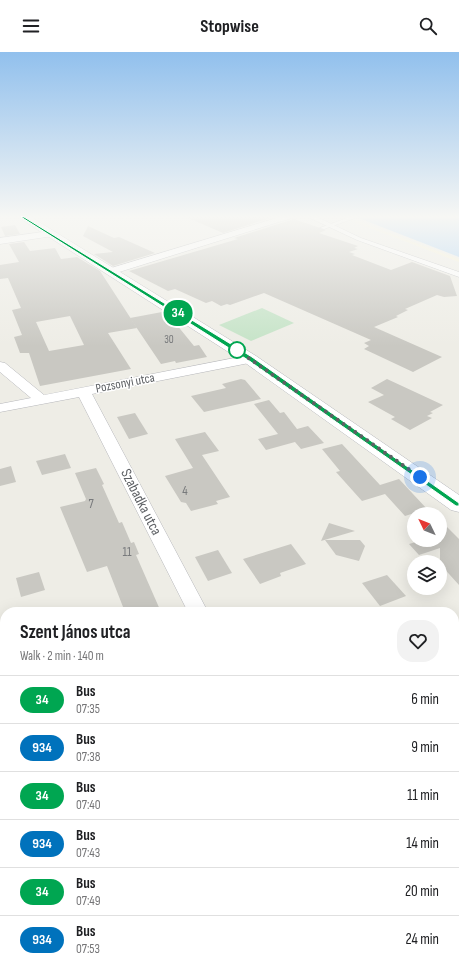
<!DOCTYPE html>
<html lang="en">
<head>
<meta charset="utf-8">
<style>
	body { margin:0; font-family:"Sofia Sans Condensed",sans-serif; background:#f2f2f2; color:#202124; height:100vh; display:flex; flex-direction:column; font-size:15px; white-space:nowrap }
	* { box-sizing:border-box; margin:0 }
	p { font-size:13px; color:#757577 }
	.icon { flex:none; width:22px; height:22px; fill:none; stroke:currentColor; stroke-width:2; stroke-linecap:round; stroke-linejoin:round }
	.map { position:relative; flex:1; overflow:hidden }
	.sheet { position:absolute; left:0px; top:555px; width:459px; height:364px; display:flex; flex-direction:column; background:#fff; border-radius:16px 16px 0 0; box-shadow:0 4px 16px #0002 }
	.sheet>* { flex:none }
	.badge { padding:0 8px; border-radius:13px; font-size:14px; line-height:26px }
	.needle { width:26px; rotate:313deg }
	.controls { position:absolute; left:407px; top:455px; display:grid; gap:8px }
	.controls a { display:grid; place-items:center; width:40px; height:40px; border-radius:50%; background:#fff; box-shadow:0 4px 16px #0002; font-size:20px }
	.you { position:absolute; width:20px; height:20px; margin:-10px; border:3px solid #fff; border-radius:50%; background:#1a73e8; box-shadow:0 0 0 6px #1a73e833 }
	.map>.badge { position:absolute; translate:-50% -50%; box-shadow:0 0 0 2px #fff }
	.round { display:grid; place-items:center; flex:none; width:42px; height:42px; border-radius:16px; background:#f2f2f2 }
	.summary { display:flex; align-items:center; justify-content:space-between; height:68px; padding:0 20px }
	h1 { font-size:19px; font-weight:700; line-height:30px }
	ul { padding:0; list-style:none }
	li { display:flex; align-items:center; gap:12px; height:48px; padding:0 20px; border-top:1px solid #e0e0e0 }
	li div { flex:1 }
	li b { display:block; font-size:15px }
	li em { font-style:normal }
	li .badge { min-width:44px; font-weight:700; text-align:center }
	header { display:flex; justify-content:space-between; align-items:center; height:52px; padding:0 20px; background:#fff; font-size:18px; font-weight:700 }
	.map>svg:first-child { display:block }
</style>
</head>
<body>
<header><svg class="icon" aria-label="menu" viewBox="0 0 24 24"><path d="M4 6h16M4 12h16M4 18h16"/></svg>Stopwise<svg class="icon" aria-label="search" viewBox="0 0 24 24"><circle cx="10" cy="10" r="6"/><path d="M15 15l6 6"/></svg></header>
<div class="map">
<svg width="459" height="919" viewBox="0 0 459 919">
	<rect width="100%" height="100%" fill="#eeede6"/>
	<polygon fill="#c5e3c7" points="262,256 294,271 251,289 219,273"/>
	<polygon fill="#f6f1d8" points="341,165 348,165 459,207 459,210"/>
	<polygon fill="#aed3f5" points="356,165 459,165 459,205"/>
	<g fill="#c9c8c2" fill-rule="evenodd">
		<polygon points="186,165 273,165 223,181"/>
		<polygon points="294,167 326,178 319,181 358,194 354,196 358,197 349,200 355,202 352,203 391,218 412,210 450,224 457,244 444,245 437,243 405,257 408,258 396,264 398,265 374,275 442,305 413,320 364,297 369,294 364,291 371,288 264,241 230,253 227,252 221,254 212,249 206,251 175,237 168,239 129,219 238,187 234,186"/>
		<polygon points="15,173 20,182 5,184 1,175"/>
		<polygon points="88,174 114,186 119,185 155,201 113,214 94,202 113,200 83,184"/>
		<path d="M24,190L30,199L55,196L61,207L77,205L100,219L137,276L108,281L131,317L40,334L29,301H20L14,285L22,283L12,258L21,256L8,226L0,227V213L19,210L9,192ZM70,264L84,293L49,299L36,270Z"/>
		<polygon points="162,260 172,267 194,294 199,293 207,305 176,311 175,309 161,312 130,266"/>
		<polygon points="241,327 245,328 261,347 204,360 191,344 226,336 222,332"/>
		<polygon points="387,327 443,353 430,360 433,361 427,364 432,366 410,378 391,367 395,365 368,350 384,343 371,336"/>
		<polygon points="269,348 280,361 284,360 297,377 308,374 324,391 301,397 295,390 266,398 258,387 278,382 254,352"/>
		<polygon points="135,361 148,382 129,387 117,365"/>
		<polygon points="205,380 219,399 202,403 230,445 216,449 218,452 191,459 186,451 181,450 165,424 193,416 175,387"/>
		<polygon points="342,392 380,433 399,427 427,457 405,464 385,442 362,449 336,420 340,419 322,397"/>
		<polygon points="65,402 71,416 42,423 36,409"/>
		<polygon points="11,414 16,430 0,434 0,417"/>
		<polygon points="96,416 104,432 102,433 119,471 122,470 131,491 134,490 139,502 136,503 161,560 125,560 107,514 87,520 60,455 85,449 86,447 75,421"/>
		<polygon points="440,468 459,487 459,533 440,512 440,496 419,503 409,492 423,488 440,488"/>
		<polygon points="329,471 355,479 321,489"/>
		<polygon points="325,488 360,488 365,494 359,509 336,503"/>
		<polygon points="291,492 306,512 280,521 281,524 260,532 243,507"/>
		<polygon points="218,498 232,521 208,529 195,505"/>
		<polygon points="39,520 45,538 21,545 16,526"/>
		<polygon points="387,523 406,544 380,554 362,531"/>
	</g>
	<g fill="none" stroke-linecap="round" stroke-linejoin="round">
		<g stroke="#b6b7bb" stroke-width="1">
			<polygon id="service" points="350,165 358,165 324,177 320,176"/>
		</g>
		<g stroke="#b6b7bb" stroke-width="1">
			<polygon id="pedestrian" points="308,165 317,165 361,186 459,220 459,225 357,188"/>
		</g>
		<g stroke="#b6b7bb" stroke-width="1">
			<g id="minor">
				<polygon points="280,165 295,165 116,221 112,222 107,219 108,217"/>
				<polygon points="50,179 53,180 55,182 53,184 0,192 0,186"/>
				<polygon points="250,303 254,304 256,307 254,310 92,342 208,560 188,560 79,345 0,360 0,352 31,346 0,320 0,310 5,311 44,343"/>
				<polygon points="459,782 459,809 454,811 454,784"/>
				<polygon points="0,868 5,871 5,914 20,914 21,919 0,919"/>
				<polygon points="273,914 308,914 306,919 271,919"/>
			</g>
		</g>
		<g stroke="#b6b7bb" stroke-width="1">
			<polygon id="tertiary" points="18,165 31,165 256,304 459,443 459,460 451,458 244,310"/>
		</g>
		<use href="#service" fill="#fff" fill-rule="evenodd"/>
		<use href="#pedestrian" fill="#fff" fill-rule="evenodd"/>
		<use href="#minor" fill="#fff" fill-rule="evenodd"/>
		<use href="#tertiary" fill="#fff" fill-rule="evenodd"/>
	</g>
	<linearGradient id="sky" x2="0" y2="1"><stop stop-color="#91c0ed"/><stop offset="0.56" stop-color="#f7f7f4"/><stop offset="1" stop-color="#f7f7f4" stop-opacity="0"/></linearGradient>
	<rect width="459" height="294" fill="url(#sky)"/>
	<polygon fill="#00a651" stroke="#fff" points="21,165 24,165 252,305 459,451 459,454 456,454 248,308"/>
	<g fill="none" stroke-linecap="round" stroke-linejoin="round">
		<polyline stroke="#5d6064" stroke-width="4" stroke-dasharray="0 7.2" points="237,298 420,425"/>
	</g>
	<circle fill="#fff" stroke="#00a651" stroke-width="2" cx="237" cy="298" r="8"/>
	<g text-anchor="middle" dominant-baseline="central" stroke-width="3" stroke-linejoin="round" paint-order="stroke">
		<g font-size="11" fill="#787a7c">
			<text x="169" y="287">30</text>
		</g>
		<g font-size="13" fill="#5d6064" stroke="#fff">
			<text transform="translate(125 331) rotate(-11)">Pozsonyi utca</text>
		</g>
		<g font-size="13" fill="#787a7c">
			<text x="185" y="439">4</text>
			<text x="91" y="452">7</text>
			<text x="127" y="500">11</text>
		</g>
		<g font-size="15" fill="#5d6064" stroke="#fff">
			<text transform="translate(141 450) rotate(63)">Szabadka utca</text>
		</g>
	</g>
</svg>
<div class="controls">
<a><svg class="needle" viewBox="-14 -14 28 28"><path d="M0-13l5 13h-10z" fill="#e53935"/><path d="M0 13l5-13h-10z" fill="#757577"/></svg></a>
<a><svg class="icon" aria-label="layers" viewBox="0 0 24 24"><path d="M12 4l9 5-9 5-9-5zM3 14l9 5 9-5"/></svg></a>
</div>
<div class="you" style="left:420px;top:425px"></div>
<b class="badge" style="left:178px;top:261px;background:#00a651;color:#fff">34</b>
<section class="sheet">
<div class="summary"><div><h1>Szent János utca</h1><p>Walk · 2 min · 140 m</p></div><a class="round"><svg class="icon" aria-label="heart" viewBox="0 0 24 24"><path d="M12 20l-8-8c-3-5 5-10 8-4 3-6 11-1 8 4z"/></svg></a></div>
<ul>
<li><span class="badge" style="background:#00a651;color:#fff">34</span><div><b>Bus</b><p>07:35</p></div><em>6 min</em></li>
<li><span class="badge" style="background:#0072bc;color:#fff">934</span><div><b>Bus</b><p>07:38</p></div><em>9 min</em></li>
<li><span class="badge" style="background:#00a651;color:#fff">34</span><div><b>Bus</b><p>07:40</p></div><em>11 min</em></li>
<li><span class="badge" style="background:#0072bc;color:#fff">934</span><div><b>Bus</b><p>07:43</p></div><em>14 min</em></li>
<li><span class="badge" style="background:#00a651;color:#fff">34</span><div><b>Bus</b><p>07:49</p></div><em>20 min</em></li>
<li><span class="badge" style="background:#0072bc;color:#fff">934</span><div><b>Bus</b><p>07:53</p></div><em>24 min</em></li>
</ul>
</section>
</div>
</body>
</html>
